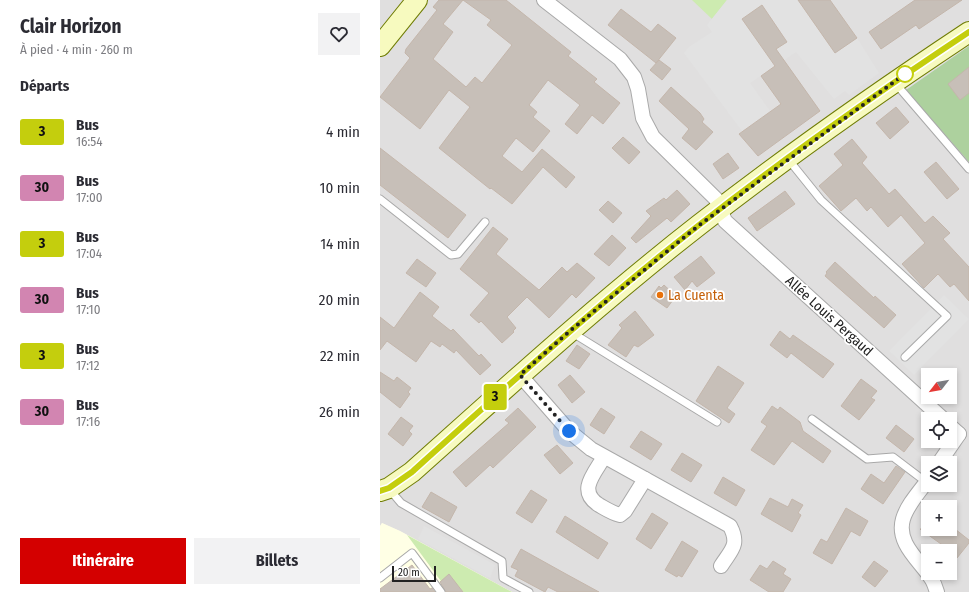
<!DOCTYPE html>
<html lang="fr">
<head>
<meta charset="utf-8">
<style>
	body { margin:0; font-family:"Fira Sans Condensed",sans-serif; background:#f2f2f3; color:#2b2b33; height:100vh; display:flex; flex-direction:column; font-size:15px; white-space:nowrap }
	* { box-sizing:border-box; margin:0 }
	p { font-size:13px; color:#7c7c81 }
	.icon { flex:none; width:22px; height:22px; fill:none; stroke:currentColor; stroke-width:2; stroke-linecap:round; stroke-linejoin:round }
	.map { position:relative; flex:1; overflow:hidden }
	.side { display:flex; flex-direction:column; background:#fff; width:380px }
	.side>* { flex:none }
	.badge { padding:0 8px; border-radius:3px; font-size:14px; line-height:26px }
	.needle { width:26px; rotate:239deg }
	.controls { position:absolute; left:541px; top:368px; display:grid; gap:8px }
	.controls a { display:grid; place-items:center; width:36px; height:36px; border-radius:0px; background:#fff; box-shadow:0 2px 6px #0003; font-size:20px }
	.scale { position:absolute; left:12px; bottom:10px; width:44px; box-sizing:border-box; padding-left:4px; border:2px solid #222; border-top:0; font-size:11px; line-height:14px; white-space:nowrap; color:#222; -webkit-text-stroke:3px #fff; paint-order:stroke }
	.you { position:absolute; width:20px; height:20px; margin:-10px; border:3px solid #fff; border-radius:50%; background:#1a73e8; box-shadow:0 0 0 6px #1a73e833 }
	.map>.badge { position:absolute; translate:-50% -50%; box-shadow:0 0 0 2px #fff }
	h2 { padding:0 20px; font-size:15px; line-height:36px }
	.round { display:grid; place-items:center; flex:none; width:42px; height:42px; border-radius:0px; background:#f2f2f3 }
	.overview { display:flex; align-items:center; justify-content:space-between; height:68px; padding:0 20px }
	h1 { font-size:19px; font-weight:700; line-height:30px }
	.cta { display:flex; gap:8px; margin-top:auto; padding:8px 20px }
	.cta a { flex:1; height:46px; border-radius:0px; background:#d40000; color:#fff; font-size:16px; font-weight:700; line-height:46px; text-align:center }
	.cta a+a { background:#f2f2f3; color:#2b2b33 }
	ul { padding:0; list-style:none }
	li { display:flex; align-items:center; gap:12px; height:56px; padding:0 20px }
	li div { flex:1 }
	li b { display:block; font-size:15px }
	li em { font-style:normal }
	li .badge { min-width:44px; font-weight:700; text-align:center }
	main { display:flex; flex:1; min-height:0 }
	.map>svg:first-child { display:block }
</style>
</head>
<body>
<main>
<section class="side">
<div class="overview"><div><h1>Clair Horizon</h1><p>À pied · 4 min · 260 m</p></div><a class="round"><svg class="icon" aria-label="heart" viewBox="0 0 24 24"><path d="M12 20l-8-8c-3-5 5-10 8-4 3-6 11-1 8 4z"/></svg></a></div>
<h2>Départs</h2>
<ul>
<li><span class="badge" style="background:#c4ce0d;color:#111">3</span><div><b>Bus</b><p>16:54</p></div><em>4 min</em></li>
<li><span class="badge" style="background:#d285b1;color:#111">30</span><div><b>Bus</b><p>17:00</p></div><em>10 min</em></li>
<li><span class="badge" style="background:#c4ce0d;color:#111">3</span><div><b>Bus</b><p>17:04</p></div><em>14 min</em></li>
<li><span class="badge" style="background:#d285b1;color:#111">30</span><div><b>Bus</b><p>17:10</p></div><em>20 min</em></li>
<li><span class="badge" style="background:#c4ce0d;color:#111">3</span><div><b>Bus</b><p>17:12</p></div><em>22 min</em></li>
<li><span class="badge" style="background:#d285b1;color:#111">30</span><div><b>Bus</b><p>17:16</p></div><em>26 min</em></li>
</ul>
<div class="cta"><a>Itinéraire</a><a>Billets</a></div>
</section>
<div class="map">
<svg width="589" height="592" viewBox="0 0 589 592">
	<rect width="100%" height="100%" fill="#f2efe9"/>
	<path fill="#e0dfdf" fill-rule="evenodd" d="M0,0H589V592H132L20,531L2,523L0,526ZM548,375H570V397H548ZM548,419H570V441H548ZM548,463H570V485H548ZM548,507H570V529H548ZM548,551H570V573H548Z"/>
	<polygon fill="#ffffe5" points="2,523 20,531 132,592 0,592 0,526"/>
	<g fill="#cdebb0">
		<polygon points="312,0 347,0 332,19"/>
		<polygon points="27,535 132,592 69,592"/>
	</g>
	<polygon fill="#add19e" points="589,46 589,162 526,90"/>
	<g fill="#e2e2e2">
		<polygon points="347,0 418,0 455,53 477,38 499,73 469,95 465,91 454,99 416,52 370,83 390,111 362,131 304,53 309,47 332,32 327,25"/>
		<polygon points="564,295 589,319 534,375 509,351"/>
		<polygon points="44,526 115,565 110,578 38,539"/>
	</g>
	<g fill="#c7bfb8" stroke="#c4b6ab">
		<polygon points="59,0 83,0 63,24 73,32 53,59 86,87 95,77 102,83 132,45 107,25 111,20 83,0 126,0 191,52 188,56 217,79 214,82 240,103 223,124 212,115 197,134 185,124 200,105 168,80 149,105 157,112 153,117 170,131 153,152 136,138 122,156 142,172 162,149 195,177 186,188 163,167 132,204 111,188 110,189 59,148 90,107 69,90 40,129 0,97 30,58 25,53 26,49 57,10 53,7"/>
		<polygon points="418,0 450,0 477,38 455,53"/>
		<polygon points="535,0 582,0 539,29 536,25 501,49 489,32"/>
		<polygon points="382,5 407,42 396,49 440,111 378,156 359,134 401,104 381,76 395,66 362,19"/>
		<polygon points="241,9 271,32 278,24 296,38 276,63 228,25"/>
		<polygon points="279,60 291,69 282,80 270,70"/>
		<polygon points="589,67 589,93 580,100 568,84"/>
		<polygon points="291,87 320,113 324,119 322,122 333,132 316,150 302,138 309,129 279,101"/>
		<polygon points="516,107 529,122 510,139 496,123"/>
		<polygon points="243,137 260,152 249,164 232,148"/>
		<polygon points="472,139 487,157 482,163 509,194 515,189 545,223 553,216 570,233 563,239 589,267 589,301 574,284 570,287 558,274 544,288 522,264 545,243 521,215 508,227 491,207 487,211 476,198 461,211 439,186 463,165 454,154"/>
		<polygon points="0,148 86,215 68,238 0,185"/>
		<polygon points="348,153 359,168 343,179 333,164"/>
		<polygon points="556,162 579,189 567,199 544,172"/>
		<polygon points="297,190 310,204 291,222 287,218 256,243 251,238 271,216 266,211 284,198 286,200"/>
		<polygon points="405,191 415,204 377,231 368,218"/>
		<polygon points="228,201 242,213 233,223 219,210"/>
		<polygon points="113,227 128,239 116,254 159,290 182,267 187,272 197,263 215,278 196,298 192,294 169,318 147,297 127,317 136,328 133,331 134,332 122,343 101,321 99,323 90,315 109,293 80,269"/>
		<polygon points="232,235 246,248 229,266 214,254"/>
		<polygon points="321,256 335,273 317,287 312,281 305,290 294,277"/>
		<polygon points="37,259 56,273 46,287 26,273"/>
		<polygon points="455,262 494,298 495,296 516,315 504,328 445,276 447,273 446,272"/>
		<polygon points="284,285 296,296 287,308 271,297 279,286 281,288"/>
		<polygon points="40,292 59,307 52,316 71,331 73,329 99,356 101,354 111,365 100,375 76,350 74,353 62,344 60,347 51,341 36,362 7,341 0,350 0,317 14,328"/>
		<polygon points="255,311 274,335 258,347 254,345 246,357 228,345 242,328 239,325"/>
		<polygon points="400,331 410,339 413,335 454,364 443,378 411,353 407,358 390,345"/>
		<polygon points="197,345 210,354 199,369 186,361"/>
		<polygon points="338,366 364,383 347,408 355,414 349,423 316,401"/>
		<polygon points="0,372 14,381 17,377 31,388 28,392 30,394 20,408 0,392"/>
		<polygon points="190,375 205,392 192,403 178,385"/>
		<polygon points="481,379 497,391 491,398 495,400 479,420 461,406"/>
		<polygon points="392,406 398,410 400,407 420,422 423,431 451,451 443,463 412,441 394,465 371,450 387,426 381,422"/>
		<polygon points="138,408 156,427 113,468 110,465 86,487 73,472 129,423 125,420"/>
		<polygon points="221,408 235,417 224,434 210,425"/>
		<polygon points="21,417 33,426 29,431 32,434 23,446 8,434"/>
		<polygon points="516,425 534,439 524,452 506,438"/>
		<polygon points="261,431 282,444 271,460 250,447"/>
		<polygon points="177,445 193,463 180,474 164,455"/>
		<polygon points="302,453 322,465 311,482 291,470"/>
		<polygon points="516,466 525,472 503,504 481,489 491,474 504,483"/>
		<polygon points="343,477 365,490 356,506 334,493"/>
		<polygon points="151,490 167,500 152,523 136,513"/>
		<polygon points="51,492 77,507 69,522 42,507"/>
		<polygon points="390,498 408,507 412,499 423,505 418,513 421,515 412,532 381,514"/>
		<polygon points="466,508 488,521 480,536 471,531 452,564 433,553 441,539 447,542"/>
		<polygon points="272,513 288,523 271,549 256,539"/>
		<polygon points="185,516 228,543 218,559 176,532"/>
		<polygon points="540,529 575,529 589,540 589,543 577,558 567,550 568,549"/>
		<polygon points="302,541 318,551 302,577 298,575 297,577 285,570"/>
		<polygon points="141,549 186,574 219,592 178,592 168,587 165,592 135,576 138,570 131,567"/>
		<polygon points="393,561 406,569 403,574 411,579 403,592 389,592 370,580 380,565 387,569"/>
		<polygon points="494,561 508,571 495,587 482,577"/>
		<polygon points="32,565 50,589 52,588 55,592 0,592 0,589"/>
		<polygon points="69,574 83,592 66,592 60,582"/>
	</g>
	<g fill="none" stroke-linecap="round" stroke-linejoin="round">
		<g stroke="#a9a9a9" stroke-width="9">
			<g id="lane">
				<polyline points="516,84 589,169"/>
				<polyline points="408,159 441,200 567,316 525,357"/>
				<polyline points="0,199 71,255 78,254 105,222"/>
				<polyline points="191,332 337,422"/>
				<polyline points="432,419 487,459 513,457 546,482"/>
				<polyline points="10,490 21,503 122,561 123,578 149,592"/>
				<polyline points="0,578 32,553 61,592"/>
			</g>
		</g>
		<g stroke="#a9a9a9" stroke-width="16">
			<g id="street">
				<polyline points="164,0 240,59 254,77 258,89 263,118 273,137 336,199 345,221 563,419"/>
				<path d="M140,375L189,431L211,449L350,526C360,545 351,550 341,566"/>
				<polyline points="570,426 579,434"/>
				<path d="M224,457C214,474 197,491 219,505C226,509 232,513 240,515L245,511L265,479"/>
				<polyline points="559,463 579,434"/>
				<path d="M548,480C540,491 527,505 523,519C516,543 539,560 551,578C554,582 555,587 557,592"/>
			</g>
		</g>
		<g stroke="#707d05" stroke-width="22">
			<g id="secondary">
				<polyline points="0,46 37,0"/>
				<path d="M0,491L9,488L32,472C126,388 219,303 319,225C406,157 497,93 589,32"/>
			</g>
		</g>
		<use href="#lane" stroke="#fff" stroke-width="7"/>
		<use href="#street" stroke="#fff" stroke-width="14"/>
		<use href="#secondary" stroke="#f7fabf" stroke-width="20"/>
	</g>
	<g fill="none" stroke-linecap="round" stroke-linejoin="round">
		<g stroke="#fff" stroke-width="9">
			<path id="line" d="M0,491L9,488L32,472C125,388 219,303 319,225C406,157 497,93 589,32"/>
		</g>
		<use href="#line" stroke="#c4ce0d" stroke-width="6"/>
		<polyline stroke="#222" stroke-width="4" stroke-dasharray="0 7.2" points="189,431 140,375 190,331 318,226 525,74"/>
	</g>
	<circle fill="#fff" stroke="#c4ce0d" stroke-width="2" cx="525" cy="74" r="8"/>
	<circle fill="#e8710a" stroke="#fff" stroke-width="1.5" cx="280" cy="295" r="4"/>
	<g text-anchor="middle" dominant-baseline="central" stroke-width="3.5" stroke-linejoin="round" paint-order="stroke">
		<g font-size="14" fill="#c56008" stroke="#fff" text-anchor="start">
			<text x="288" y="295">La Cuenta</text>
		</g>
		<g font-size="14" fill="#222" stroke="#fff">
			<text transform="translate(449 316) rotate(42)">Allée Louis Pergaud</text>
		</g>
	</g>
</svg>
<div class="controls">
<a><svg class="needle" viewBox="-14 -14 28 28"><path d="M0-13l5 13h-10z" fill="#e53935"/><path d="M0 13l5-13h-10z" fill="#7c7c81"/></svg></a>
<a><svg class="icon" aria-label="locate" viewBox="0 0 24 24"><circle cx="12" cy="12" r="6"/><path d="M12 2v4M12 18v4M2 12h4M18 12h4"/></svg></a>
<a><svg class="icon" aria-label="layers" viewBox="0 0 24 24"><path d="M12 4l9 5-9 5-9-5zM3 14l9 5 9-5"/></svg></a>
<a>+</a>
<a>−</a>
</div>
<div class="scale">20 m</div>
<div class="you" style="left:189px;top:431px"></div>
<b class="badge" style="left:115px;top:397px;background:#c4ce0d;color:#111">3</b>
</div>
</main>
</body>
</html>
